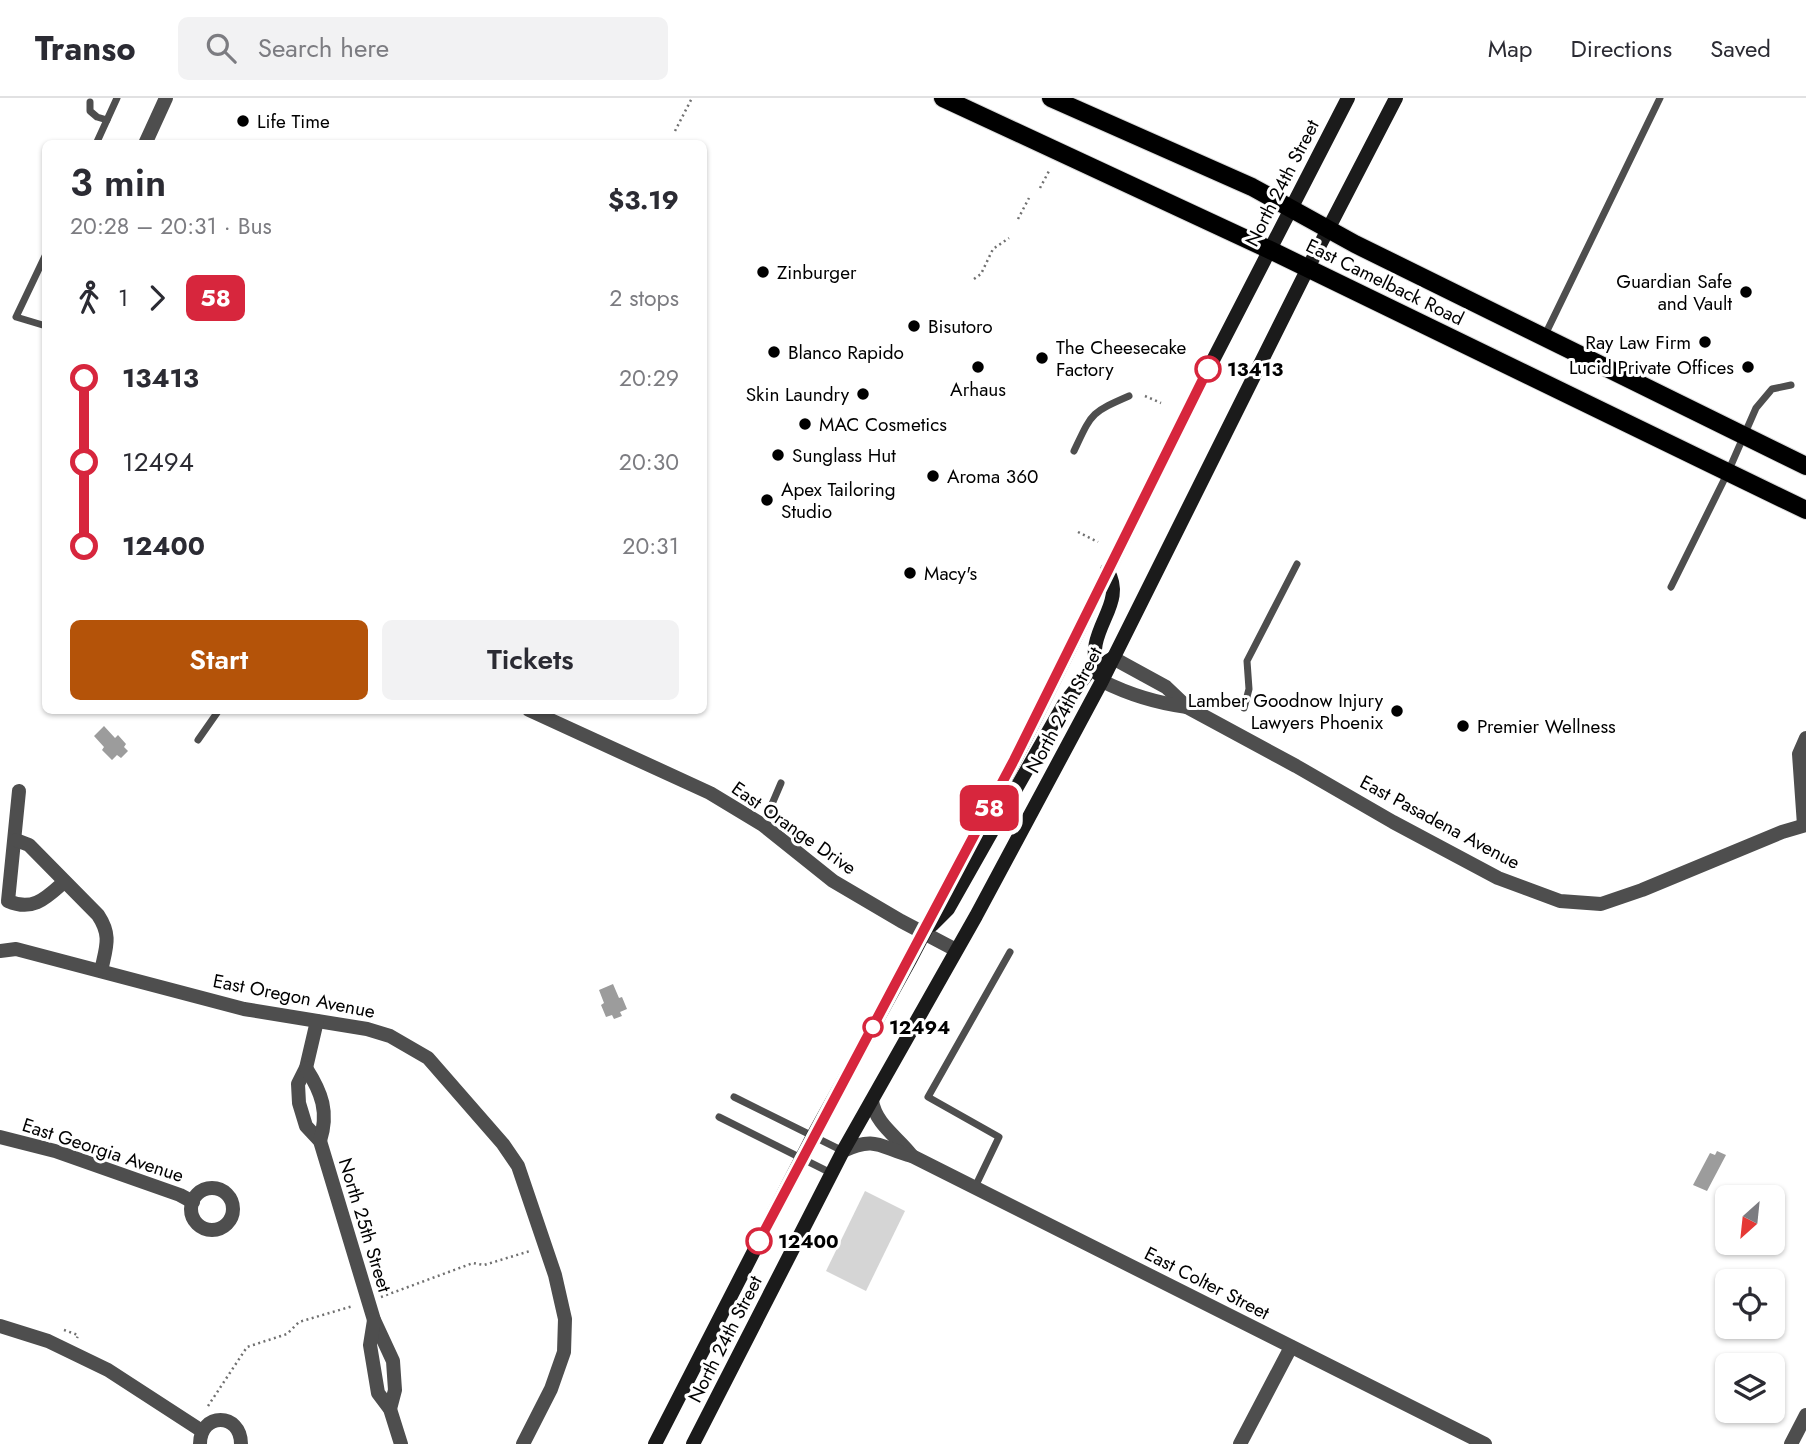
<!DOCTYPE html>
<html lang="en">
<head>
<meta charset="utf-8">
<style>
	body { margin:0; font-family:Jost,sans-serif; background:#f2f2f3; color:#2b2b33; height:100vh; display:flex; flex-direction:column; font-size:26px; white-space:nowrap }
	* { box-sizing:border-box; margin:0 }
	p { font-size:23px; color:#7c7c81 }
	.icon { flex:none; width:38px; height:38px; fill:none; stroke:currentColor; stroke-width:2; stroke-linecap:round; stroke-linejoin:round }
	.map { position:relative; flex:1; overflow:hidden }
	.drawer { position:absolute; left:42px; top:42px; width:665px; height:574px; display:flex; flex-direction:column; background:#fff; border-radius:10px; box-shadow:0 2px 5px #0004 }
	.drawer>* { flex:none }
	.badge { padding:0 14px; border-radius:10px; font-size:24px; line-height:46px }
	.needle { width:46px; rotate:207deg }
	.tools { position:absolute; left:1715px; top:1087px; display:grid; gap:14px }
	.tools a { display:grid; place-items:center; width:70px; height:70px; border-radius:10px; background:#fff; box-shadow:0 2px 5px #0004; font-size:35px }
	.map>.badge { position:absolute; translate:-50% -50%; box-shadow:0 0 0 4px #fff }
	.legs { display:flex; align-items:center; gap:10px; height:77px; padding:0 28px; font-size:23px }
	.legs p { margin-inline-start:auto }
	.headline { display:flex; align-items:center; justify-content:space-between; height:119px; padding:0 28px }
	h1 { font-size:38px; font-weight:600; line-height:52px }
	.cta { display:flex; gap:14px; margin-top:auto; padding:14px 28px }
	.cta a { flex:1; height:80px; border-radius:10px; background:#b45309; color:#fff; font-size:28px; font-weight:600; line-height:80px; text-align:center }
	.cta a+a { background:#f2f2f3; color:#2b2b33 }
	ul { padding:0 28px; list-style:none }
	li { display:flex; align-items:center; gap:24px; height:84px; font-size:26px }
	li i { display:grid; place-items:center; width:10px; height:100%; margin:0 9px; background:currentColor }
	li i::after { content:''; width:18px; height:18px; margin:-9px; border:5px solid; border-radius:50%; background:#fff }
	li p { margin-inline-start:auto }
	li:first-child i { background:linear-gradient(#0000 50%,currentColor 0) }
	li:last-child i { background:linear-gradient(currentColor 50%,#0000 0) }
	header { display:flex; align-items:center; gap:42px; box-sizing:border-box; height:98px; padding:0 35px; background:#fff; border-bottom:2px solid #e1e1e2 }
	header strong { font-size:33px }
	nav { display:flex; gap:38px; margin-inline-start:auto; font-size:24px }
	.search { width:490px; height:63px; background:#f2f2f3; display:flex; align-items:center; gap:18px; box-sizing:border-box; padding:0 24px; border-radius:10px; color:#7c7c81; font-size:26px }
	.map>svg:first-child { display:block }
</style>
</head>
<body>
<header>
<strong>Transo</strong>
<div class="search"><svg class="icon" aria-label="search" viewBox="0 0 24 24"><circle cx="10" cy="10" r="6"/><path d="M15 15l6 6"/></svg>Search here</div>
<nav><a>Map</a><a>Directions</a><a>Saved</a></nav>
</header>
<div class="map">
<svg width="1806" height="1346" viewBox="0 0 1806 1346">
	<rect width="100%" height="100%" fill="#fff"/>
	<polygon fill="#d5d5d5" points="865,1093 905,1113 866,1193 826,1173"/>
	<g fill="#9c9c9c">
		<polygon points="104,628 115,640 118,637 126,646 124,649 128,653 121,660 117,657 112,662 102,652 104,649 94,638"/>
		<polygon points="613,886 619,900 622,899 627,911 620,914 622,918 614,921 612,917 606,919 601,907 604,905 599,892"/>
		<polygon points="1717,1053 1726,1057 1707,1093 1693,1087 1710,1055 1715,1057"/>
	</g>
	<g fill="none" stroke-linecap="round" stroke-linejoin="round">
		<g stroke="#dbdbdb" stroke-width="20">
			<g id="primary">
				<polyline points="943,0 1270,152 1806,412"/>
				<polyline points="1051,0 1252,89 1355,146 1806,368"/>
			</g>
		</g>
		<g stroke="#707070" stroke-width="2.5" stroke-dasharray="2 3.5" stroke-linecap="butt">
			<polyline points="675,33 692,0"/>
			<polyline points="1040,90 1049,73"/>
			<polyline points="1018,121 1029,100"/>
			<polyline points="974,181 981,176 993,151 1009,140"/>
			<polyline points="1145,298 1161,305"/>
			<polyline points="1078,434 1098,444"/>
			<polyline points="381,1199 473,1165 484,1167 530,1153"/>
			<polyline points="64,1232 78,1237 77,1240"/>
			<polyline points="208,1308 247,1249 287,1236 299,1224 353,1208"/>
		</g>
		<g stroke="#4e4e4e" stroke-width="7">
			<polyline points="90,4 90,13 97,19 107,22"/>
			<polyline points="96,46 117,0"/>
			<polyline points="46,156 16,219 46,228"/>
			<polyline points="1544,239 1660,0"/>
			<path d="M1074,353C1092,315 1090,315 1129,298"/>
			<polyline points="1671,489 1728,374 1756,310 1772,291 1791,287"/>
			<polyline points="1244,610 1249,591 1247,563 1297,466"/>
			<polyline points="198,642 219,612"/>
			<polyline points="763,727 781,685"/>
			<polyline points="734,999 843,1053"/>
			<polyline points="719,1019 831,1075"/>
			<polyline points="975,1089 999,1039 928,999 1010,854"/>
		</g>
		<g stroke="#4e4e4e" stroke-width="14">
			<polyline points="145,46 166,0"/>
			<polyline points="1113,560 1166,589 1187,609 1296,668 1393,724 1498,780 1560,803 1601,806 1642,792 1782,734 1806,727"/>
			<path d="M1102,583C1130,597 1156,605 1187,609"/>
			<polyline points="529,612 710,695 763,727 833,783 901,823 956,852"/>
			<path d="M19,693L8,803C33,814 46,800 64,784"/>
			<polyline points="1804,727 1799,656 1806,640"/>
			<path d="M16,742L29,747L98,817C112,838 106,849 101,873"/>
			<polyline points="0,853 16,851 244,911 367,931 390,938 428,960 503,1046 518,1068 555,1177 565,1221 564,1254 551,1291 523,1346"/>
			<polyline points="317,923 306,970 298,986 299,1005 306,1028 320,1043 374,1222 393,1263 395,1292 390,1311"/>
			<path d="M306,970C322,995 329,1014 320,1043"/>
			<path d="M872,1003C876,1027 898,1039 912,1058"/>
			<polyline points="0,1039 55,1053 180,1097 193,1104"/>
			<path d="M843,1053C876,1037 881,1050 912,1058L1485,1346"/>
			<circle cx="212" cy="1111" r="21"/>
			<polyline points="374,1222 370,1247 378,1295 390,1311 401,1346"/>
			<polyline points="0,1228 48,1243 108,1272 202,1333"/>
			<path d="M200,1346C200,1314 241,1314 241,1346"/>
			<polyline points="1240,1346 1291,1249"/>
			<polyline points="1791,1346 1806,1317"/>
		</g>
		<g stroke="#1b1b1b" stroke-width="14">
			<path d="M1098,576C1082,531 1129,508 1107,472"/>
			<polyline points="932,827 948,811 1064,606 1088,575 1113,560"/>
			<polyline points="655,1346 813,1038 910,862 1015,662 1193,301 1348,0"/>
			<polyline points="693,1346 843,1053 976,818 1102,583 1308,170 1396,0"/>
		</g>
		<use href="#primary" stroke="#000" stroke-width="18"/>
	</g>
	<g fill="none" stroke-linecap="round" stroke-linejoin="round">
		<g stroke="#fff" stroke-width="16">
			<polyline id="line-1" points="759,1143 1014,662 1208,271"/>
		</g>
		<use href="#line-1" stroke="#d7263d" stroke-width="10"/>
	</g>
	<g fill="#000" stroke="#fff" stroke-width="2.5">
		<circle cx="243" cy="23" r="7"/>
		<circle cx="763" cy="174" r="7"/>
		<circle cx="1746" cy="194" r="7"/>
		<circle cx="914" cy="228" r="7"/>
		<circle cx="1705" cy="244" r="7"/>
		<circle cx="774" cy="254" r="7"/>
		<circle cx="1042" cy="260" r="7"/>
		<circle cx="978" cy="269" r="7"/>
		<circle cx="1748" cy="269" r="7"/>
		<circle cx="863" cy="296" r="7"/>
		<circle cx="805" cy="326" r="7"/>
		<circle cx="778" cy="357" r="7"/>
		<circle cx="933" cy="378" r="7"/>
		<circle cx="767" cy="402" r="7"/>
		<circle cx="910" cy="475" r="7"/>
		<circle cx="1397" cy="613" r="7"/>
		<circle cx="1463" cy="628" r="7"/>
	</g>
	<g fill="#fff" stroke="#d7263d" stroke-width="3.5">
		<circle cx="1208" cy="271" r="12"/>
		<circle cx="873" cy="929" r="9"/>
		<circle cx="759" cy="1143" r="12"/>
	</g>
	<g text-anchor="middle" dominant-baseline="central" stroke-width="6" stroke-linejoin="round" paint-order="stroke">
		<g font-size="19" fill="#000" stroke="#fff" text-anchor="start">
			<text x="257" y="23">Life Time</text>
			<text x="777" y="174">Zinburger</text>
			<text x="1732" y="183" text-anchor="end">Guardian Safe<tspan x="1732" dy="22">and Vault</tspan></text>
			<text x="928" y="228">Bisutoro</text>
			<text x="1691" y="244" text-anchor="end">Ray Law Firm</text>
			<text x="1056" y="249">The Cheesecake<tspan x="1056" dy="22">Factory</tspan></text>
			<text x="788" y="254">Blanco Rapido</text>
			<text x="1734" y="269" text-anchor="end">Lucid Private Offices</text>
			<text x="978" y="291" text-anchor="middle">Arhaus</text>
			<text x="849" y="296" text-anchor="end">Skin Laundry</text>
			<text x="819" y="326">MAC Cosmetics</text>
			<text x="792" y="357">Sunglass Hut</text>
			<text x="947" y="378">Aroma 360</text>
			<text x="781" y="391">Apex Tailoring<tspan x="781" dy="22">Studio</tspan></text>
			<text x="924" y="475">Macy's</text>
			<text x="1383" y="602" text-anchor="end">Lamber Goodnow Injury<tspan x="1383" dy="22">Lawyers Phoenix</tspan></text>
			<text x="1477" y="628">Premier Wellness</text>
		</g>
		<g font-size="19" fill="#000" stroke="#fff">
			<text transform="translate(1282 85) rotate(-63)">North 24th Street</text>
			<text transform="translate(1385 184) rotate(26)">East Camelback Road</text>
			<text transform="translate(1064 612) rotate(-62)">North 24th Street</text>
			<text transform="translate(1440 724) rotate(28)">East Pasadena Avenue</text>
			<text transform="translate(794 730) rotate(35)">East Orange Drive</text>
			<text transform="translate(294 898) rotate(11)">East Oregon Avenue</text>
			<text transform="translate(103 1052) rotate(18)">East Georgia Avenue</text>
			<text transform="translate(365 1127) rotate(73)">North 25th Street</text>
			<text transform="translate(1207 1185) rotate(27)">East Colter Street</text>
			<text transform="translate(725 1241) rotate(-63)">North 24th Street</text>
		</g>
		<g font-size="19" font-weight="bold" fill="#000" stroke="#fff" text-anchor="start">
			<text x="1227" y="271">13413</text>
			<text x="889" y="929">12494</text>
			<text x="778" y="1143">12400</text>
		</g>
	</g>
</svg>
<div class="tools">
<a><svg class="needle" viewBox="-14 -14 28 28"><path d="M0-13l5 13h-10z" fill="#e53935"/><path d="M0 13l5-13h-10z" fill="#7c7c81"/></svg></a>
<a><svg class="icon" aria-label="locate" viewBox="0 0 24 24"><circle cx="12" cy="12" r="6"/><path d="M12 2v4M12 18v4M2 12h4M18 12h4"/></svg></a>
<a><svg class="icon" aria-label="layers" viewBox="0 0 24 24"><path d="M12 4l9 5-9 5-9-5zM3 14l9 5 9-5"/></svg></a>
</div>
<b class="badge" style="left:989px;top:710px;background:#d7263d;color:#fff">58</b>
<section class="drawer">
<div class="headline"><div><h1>3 min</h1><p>20:28 – 20:31 · Bus</p></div><b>$3.19</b></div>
<div class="legs"><svg class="icon" aria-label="walk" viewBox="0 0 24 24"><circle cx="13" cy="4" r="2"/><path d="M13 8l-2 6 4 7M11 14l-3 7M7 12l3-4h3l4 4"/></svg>1<svg class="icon" aria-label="forward" viewBox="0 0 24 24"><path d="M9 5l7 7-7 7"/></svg><b class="badge" style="background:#d7263d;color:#fff">58</b><p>2 stops</p></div>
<ul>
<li><i style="color:#d7263d"></i><b>13413</b><p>20:29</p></li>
<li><i style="color:#d7263d"></i><span>12494</span><p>20:30</p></li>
<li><i style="color:#d7263d"></i><b>12400</b><p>20:31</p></li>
</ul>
<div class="cta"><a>Start</a><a>Tickets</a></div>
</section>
</div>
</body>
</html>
